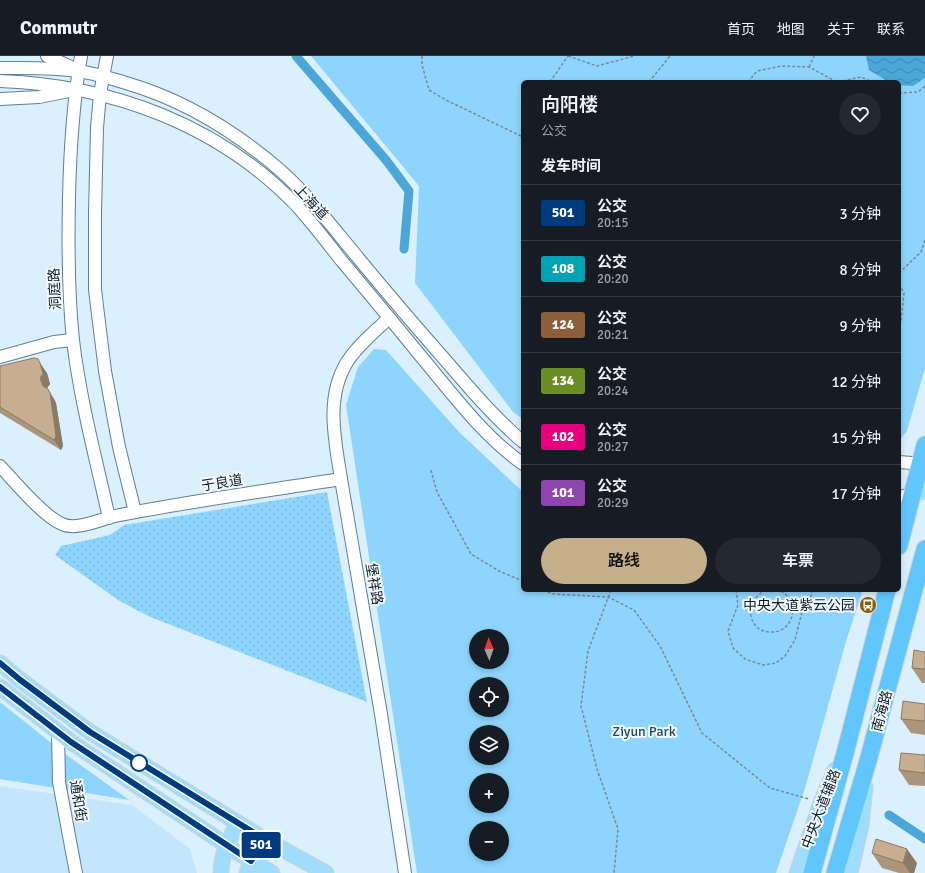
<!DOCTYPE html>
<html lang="zh">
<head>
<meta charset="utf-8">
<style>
	body { margin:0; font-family:Signika,"Noto Sans SC",sans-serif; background:#242831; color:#f1f3f6; height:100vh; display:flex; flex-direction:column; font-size:15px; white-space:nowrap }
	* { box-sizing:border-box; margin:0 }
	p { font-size:13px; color:#9ea1a6 }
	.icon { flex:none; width:22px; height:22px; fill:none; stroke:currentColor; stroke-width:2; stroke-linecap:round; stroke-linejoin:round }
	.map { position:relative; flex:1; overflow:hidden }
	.sheet { position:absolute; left:521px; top:24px; width:380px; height:512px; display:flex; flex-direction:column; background:#171b24; border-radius:6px; box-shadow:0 2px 6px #0003 }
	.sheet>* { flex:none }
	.badge { padding:0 8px; border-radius:3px; font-size:14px; line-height:26px }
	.needle { width:26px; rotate:358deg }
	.fabs { position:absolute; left:469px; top:573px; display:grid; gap:8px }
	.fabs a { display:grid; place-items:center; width:40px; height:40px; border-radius:50%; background:#171b24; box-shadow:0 2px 6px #0003; font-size:20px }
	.map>.badge { position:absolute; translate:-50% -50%; box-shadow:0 0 0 2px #fff }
	h2 { padding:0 20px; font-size:15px; line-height:36px }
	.round { display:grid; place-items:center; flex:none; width:42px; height:42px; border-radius:21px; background:#242831 }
	.overview { display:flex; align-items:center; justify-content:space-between; height:68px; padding:0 20px }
	h1 { font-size:19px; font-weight:600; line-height:30px }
	.cta { display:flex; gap:8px; margin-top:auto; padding:8px 20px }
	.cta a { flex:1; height:46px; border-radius:24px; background:#c4af8a; color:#111; font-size:16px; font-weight:600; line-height:46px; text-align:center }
	.cta a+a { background:#242831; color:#f1f3f6 }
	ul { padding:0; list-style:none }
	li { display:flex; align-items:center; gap:12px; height:56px; padding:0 20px; border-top:1px solid #363941 }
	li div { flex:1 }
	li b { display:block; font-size:15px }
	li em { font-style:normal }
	li .badge { min-width:44px; font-weight:700; text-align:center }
	header { display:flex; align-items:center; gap:24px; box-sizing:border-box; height:56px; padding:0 20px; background:#171b24; border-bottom:1px solid #363941 }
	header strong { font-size:19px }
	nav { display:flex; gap:22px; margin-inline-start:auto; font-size:14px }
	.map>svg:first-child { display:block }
</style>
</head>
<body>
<header>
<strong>Commutr</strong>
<nav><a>首页</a><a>地图</a><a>关于</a><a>联系</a></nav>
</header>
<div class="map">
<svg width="925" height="817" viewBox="0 0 925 817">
	<defs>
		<pattern id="grass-dots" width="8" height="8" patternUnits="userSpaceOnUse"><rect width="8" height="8" fill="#8ed5fd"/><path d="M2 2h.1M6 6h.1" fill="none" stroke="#79b6d9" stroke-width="1.8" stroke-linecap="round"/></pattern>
		<pattern id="water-waves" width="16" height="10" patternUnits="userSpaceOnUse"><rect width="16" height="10" fill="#4ba7d8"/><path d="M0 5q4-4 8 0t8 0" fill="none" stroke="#3d87af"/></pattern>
	</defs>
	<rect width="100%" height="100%" fill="#daf0fd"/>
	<polygon fill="#c3e6fc" points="0,730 132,749 190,793 197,817 0,817"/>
	<polygon fill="url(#grass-dots)" points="327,436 367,646 148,560 118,544 55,499 61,490 110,479 124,469"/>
	<g fill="#8ed5fd" fill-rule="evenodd">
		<polygon points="311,0 925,0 925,312 907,375 899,385 899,26 523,26 523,363 513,356 415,227 419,130"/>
		<path d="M374,293L386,294L459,376L523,436V534H863L847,582L806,729L776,817H417L346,349L358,311ZM476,580H502V606H476ZM476,628H502V654H476ZM476,676H502V702H476ZM476,724H502V750H476ZM476,772H502V798H476Z"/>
		<polygon points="0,646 64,697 129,744 0,723"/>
	</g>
	<polygon fill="url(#water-waves)" points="866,0 925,0 925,22 913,30 899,29 899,26 889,26 869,14"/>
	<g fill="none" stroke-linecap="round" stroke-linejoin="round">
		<g stroke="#4ba7d8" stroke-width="9">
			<polyline points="296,0 386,104 409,135 404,193"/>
			<polyline points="889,759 925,783"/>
		</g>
		<g stroke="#5d7f93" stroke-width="14">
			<g id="minor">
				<polyline points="47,0 73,12"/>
				<path d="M81,0C73,47 70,94 69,142C68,189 68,237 73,284C80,344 96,403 109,462"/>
				<polyline points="107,0 100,38 97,72 95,157 95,234 105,315 119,391 135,456"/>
				<path d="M0,12C26,12 52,11 77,15C94,17 110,22 126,27C184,44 235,75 281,115C310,141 334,173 359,203C388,238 417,272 447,306C471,334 495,362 523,386"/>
				<path d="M0,25C112,29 220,69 298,151C313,168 327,186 341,204C367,235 393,266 419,298C451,336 482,379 523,408"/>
				<polyline points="0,43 39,41 69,35"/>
				<path d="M389,262C374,276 358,289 347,306C325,342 335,384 341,423L381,658L405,817"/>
				<polyline points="0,301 54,286 73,284"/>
				<polyline points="899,406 925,408"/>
				<path d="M0,410C15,426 43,460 62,468C76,475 101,463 115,460C190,445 266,435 341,423"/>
				<polyline points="899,441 912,438"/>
				<polyline points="58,676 59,726 76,817"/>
			</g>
		</g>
		<g stroke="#cfd2d3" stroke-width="17">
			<g id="major">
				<polyline points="912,438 925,435"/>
				<polyline points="0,607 19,623 90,676 264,783 326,817"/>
				<polyline points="0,631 71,686 237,796 272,817"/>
				<path d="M221,817C221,798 229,784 238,767"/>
				<polyline points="247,817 251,805 264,783"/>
				<polyline points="797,817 821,747 835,714"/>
				<polyline points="850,817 861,770 865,731"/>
			</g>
		</g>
		<g stroke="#cfd2d3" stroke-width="19">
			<g id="highway">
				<polyline points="899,490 925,389"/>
				<polyline points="812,817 847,690 887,534"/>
				<polyline points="835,817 868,705 925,493"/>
			</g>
		</g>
		<g stroke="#788a94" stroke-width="1.5" stroke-dasharray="3 2" stroke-linecap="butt">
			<polyline points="422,0 422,9 429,34 448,45 523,81"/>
			<polyline points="568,0 597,10 634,0"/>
			<polyline points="809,11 814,0"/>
			<polyline points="550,26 568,0"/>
			<polyline points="649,26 670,0"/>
			<polyline points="748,26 757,15 781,10 809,11 837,26"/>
			<polyline points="838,26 861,21 872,26"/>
			<polyline points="899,37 918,36 925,30"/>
			<polyline points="899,217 921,196 925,184"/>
			<polyline points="899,228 904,237 901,266 899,268"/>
			<polyline points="431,414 437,436 471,498 499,515 523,525"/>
			<polyline points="543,534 553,538 608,541 634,554 660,590 702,677 770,732 809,743"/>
			<polyline points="611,534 588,595 581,650 597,713 618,773 614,817"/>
			<polyline points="736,534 738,549 728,575 733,592 745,603 763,609 776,607 785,600 795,584 802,556 812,538 812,534"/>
			<path d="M766,534C743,545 747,577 772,576C796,576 801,540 777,534"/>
		</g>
		<use href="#minor" stroke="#fff" stroke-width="12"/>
		<use href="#major" stroke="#a0ddfd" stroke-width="15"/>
		<use href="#highway" stroke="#60c6fc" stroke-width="17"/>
	</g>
	<g fill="#ab967d">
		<polygon points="0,310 47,317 50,328 47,332 54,343 56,347 63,390 61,394 0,357"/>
		<polygon points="925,596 925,627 922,627 912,612"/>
		<polygon points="925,648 925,679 911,677 901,663"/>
		<polygon points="925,699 925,730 909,729 899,714"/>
		<polygon points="872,797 917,807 914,817 899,817 882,812"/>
	</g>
	<g fill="#8b7a66">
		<polygon points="40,307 47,317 50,328 47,332 54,343 56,347 63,390 61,394 54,384 43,330 40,322"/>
		<polygon points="907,793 917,807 914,817 910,817 903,807"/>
	</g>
	<g fill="#c7ae91" stroke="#8b7a66">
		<polygon points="34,302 38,303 40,307 43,318 40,322 43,330 48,333 50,337 56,380 54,384 0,351 0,310"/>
		<polygon points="914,594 925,596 925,613 912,612"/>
		<polygon points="903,645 925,648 925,665 901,663"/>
		<polygon points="901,697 925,699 925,717 899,714"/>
		<polygon points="876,783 907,793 903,807 872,797"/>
	</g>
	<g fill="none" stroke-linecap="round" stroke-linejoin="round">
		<g stroke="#fff" stroke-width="9">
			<polyline id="line" points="0,607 19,623 90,676 264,783 251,805 71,686 0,631"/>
		</g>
		<use href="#line" stroke="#003b80" stroke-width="6"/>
	</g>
	<defs>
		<g id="bus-disc" transform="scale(0.9)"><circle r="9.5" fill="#8c5b05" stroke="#f3faff"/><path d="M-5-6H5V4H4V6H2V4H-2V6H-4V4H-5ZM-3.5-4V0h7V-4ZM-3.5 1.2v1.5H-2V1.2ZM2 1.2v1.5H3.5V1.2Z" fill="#fff"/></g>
	</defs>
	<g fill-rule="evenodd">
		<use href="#bus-disc" x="868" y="549"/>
	</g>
	<circle fill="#fff" stroke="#003b80" stroke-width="2" cx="139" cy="707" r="8"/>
	<g text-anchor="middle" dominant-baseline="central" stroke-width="4" stroke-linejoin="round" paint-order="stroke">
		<g font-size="14" fill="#0e1c24" stroke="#f3faff">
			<text transform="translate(311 146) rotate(47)">上海道</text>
			<text transform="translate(55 233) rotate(-93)">洞庭路</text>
			<text transform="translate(222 427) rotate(-9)">于良道</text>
			<text transform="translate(374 528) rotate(80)">堡祥路</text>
			<text transform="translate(882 655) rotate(-75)">南海路</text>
			<text transform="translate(78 745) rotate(81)">通和街</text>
			<text transform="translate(821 753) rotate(-69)">中央大道辅路</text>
		</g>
		<g font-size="14" fill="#0e1c24" stroke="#f3faff" text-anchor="end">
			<text x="855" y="549">中央大道紫云公园</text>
		</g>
		<g font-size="14" fill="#21485d" stroke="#f3faff">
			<text x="644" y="675">Ziyun Park</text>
		</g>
	</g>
</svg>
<div class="fabs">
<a><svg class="needle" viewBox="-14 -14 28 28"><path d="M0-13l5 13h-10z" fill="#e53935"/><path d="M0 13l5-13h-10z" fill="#9ea1a6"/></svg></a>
<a><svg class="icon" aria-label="locate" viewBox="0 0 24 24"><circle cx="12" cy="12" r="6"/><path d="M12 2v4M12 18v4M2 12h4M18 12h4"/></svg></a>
<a><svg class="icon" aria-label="layers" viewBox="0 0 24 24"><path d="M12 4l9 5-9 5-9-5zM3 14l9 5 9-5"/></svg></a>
<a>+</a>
<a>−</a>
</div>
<b class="badge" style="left:261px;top:789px;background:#003b80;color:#fff">501</b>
<section class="sheet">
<div class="overview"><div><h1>向阳楼</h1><p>公交</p></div><a class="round"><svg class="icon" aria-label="heart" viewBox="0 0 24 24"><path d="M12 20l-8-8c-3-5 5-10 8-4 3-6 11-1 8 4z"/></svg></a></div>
<h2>发车时间</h2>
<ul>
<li><span class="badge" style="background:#003b80;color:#fff">501</span><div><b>公交</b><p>20:15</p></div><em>3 分钟</em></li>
<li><span class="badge" style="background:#00a3b4;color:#fff">108</span><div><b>公交</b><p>20:20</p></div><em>8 分钟</em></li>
<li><span class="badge" style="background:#8b5e3c;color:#fff">124</span><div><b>公交</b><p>20:21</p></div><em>9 分钟</em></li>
<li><span class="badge" style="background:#6b8e23;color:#fff">134</span><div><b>公交</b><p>20:24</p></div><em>12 分钟</em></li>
<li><span class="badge" style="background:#e6007e;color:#fff">102</span><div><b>公交</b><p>20:27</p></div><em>15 分钟</em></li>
<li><span class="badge" style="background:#8e44ad;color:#fff">101</span><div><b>公交</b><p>20:29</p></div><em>17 分钟</em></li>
</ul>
<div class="cta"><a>路线</a><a>车票</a></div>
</section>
</div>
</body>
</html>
